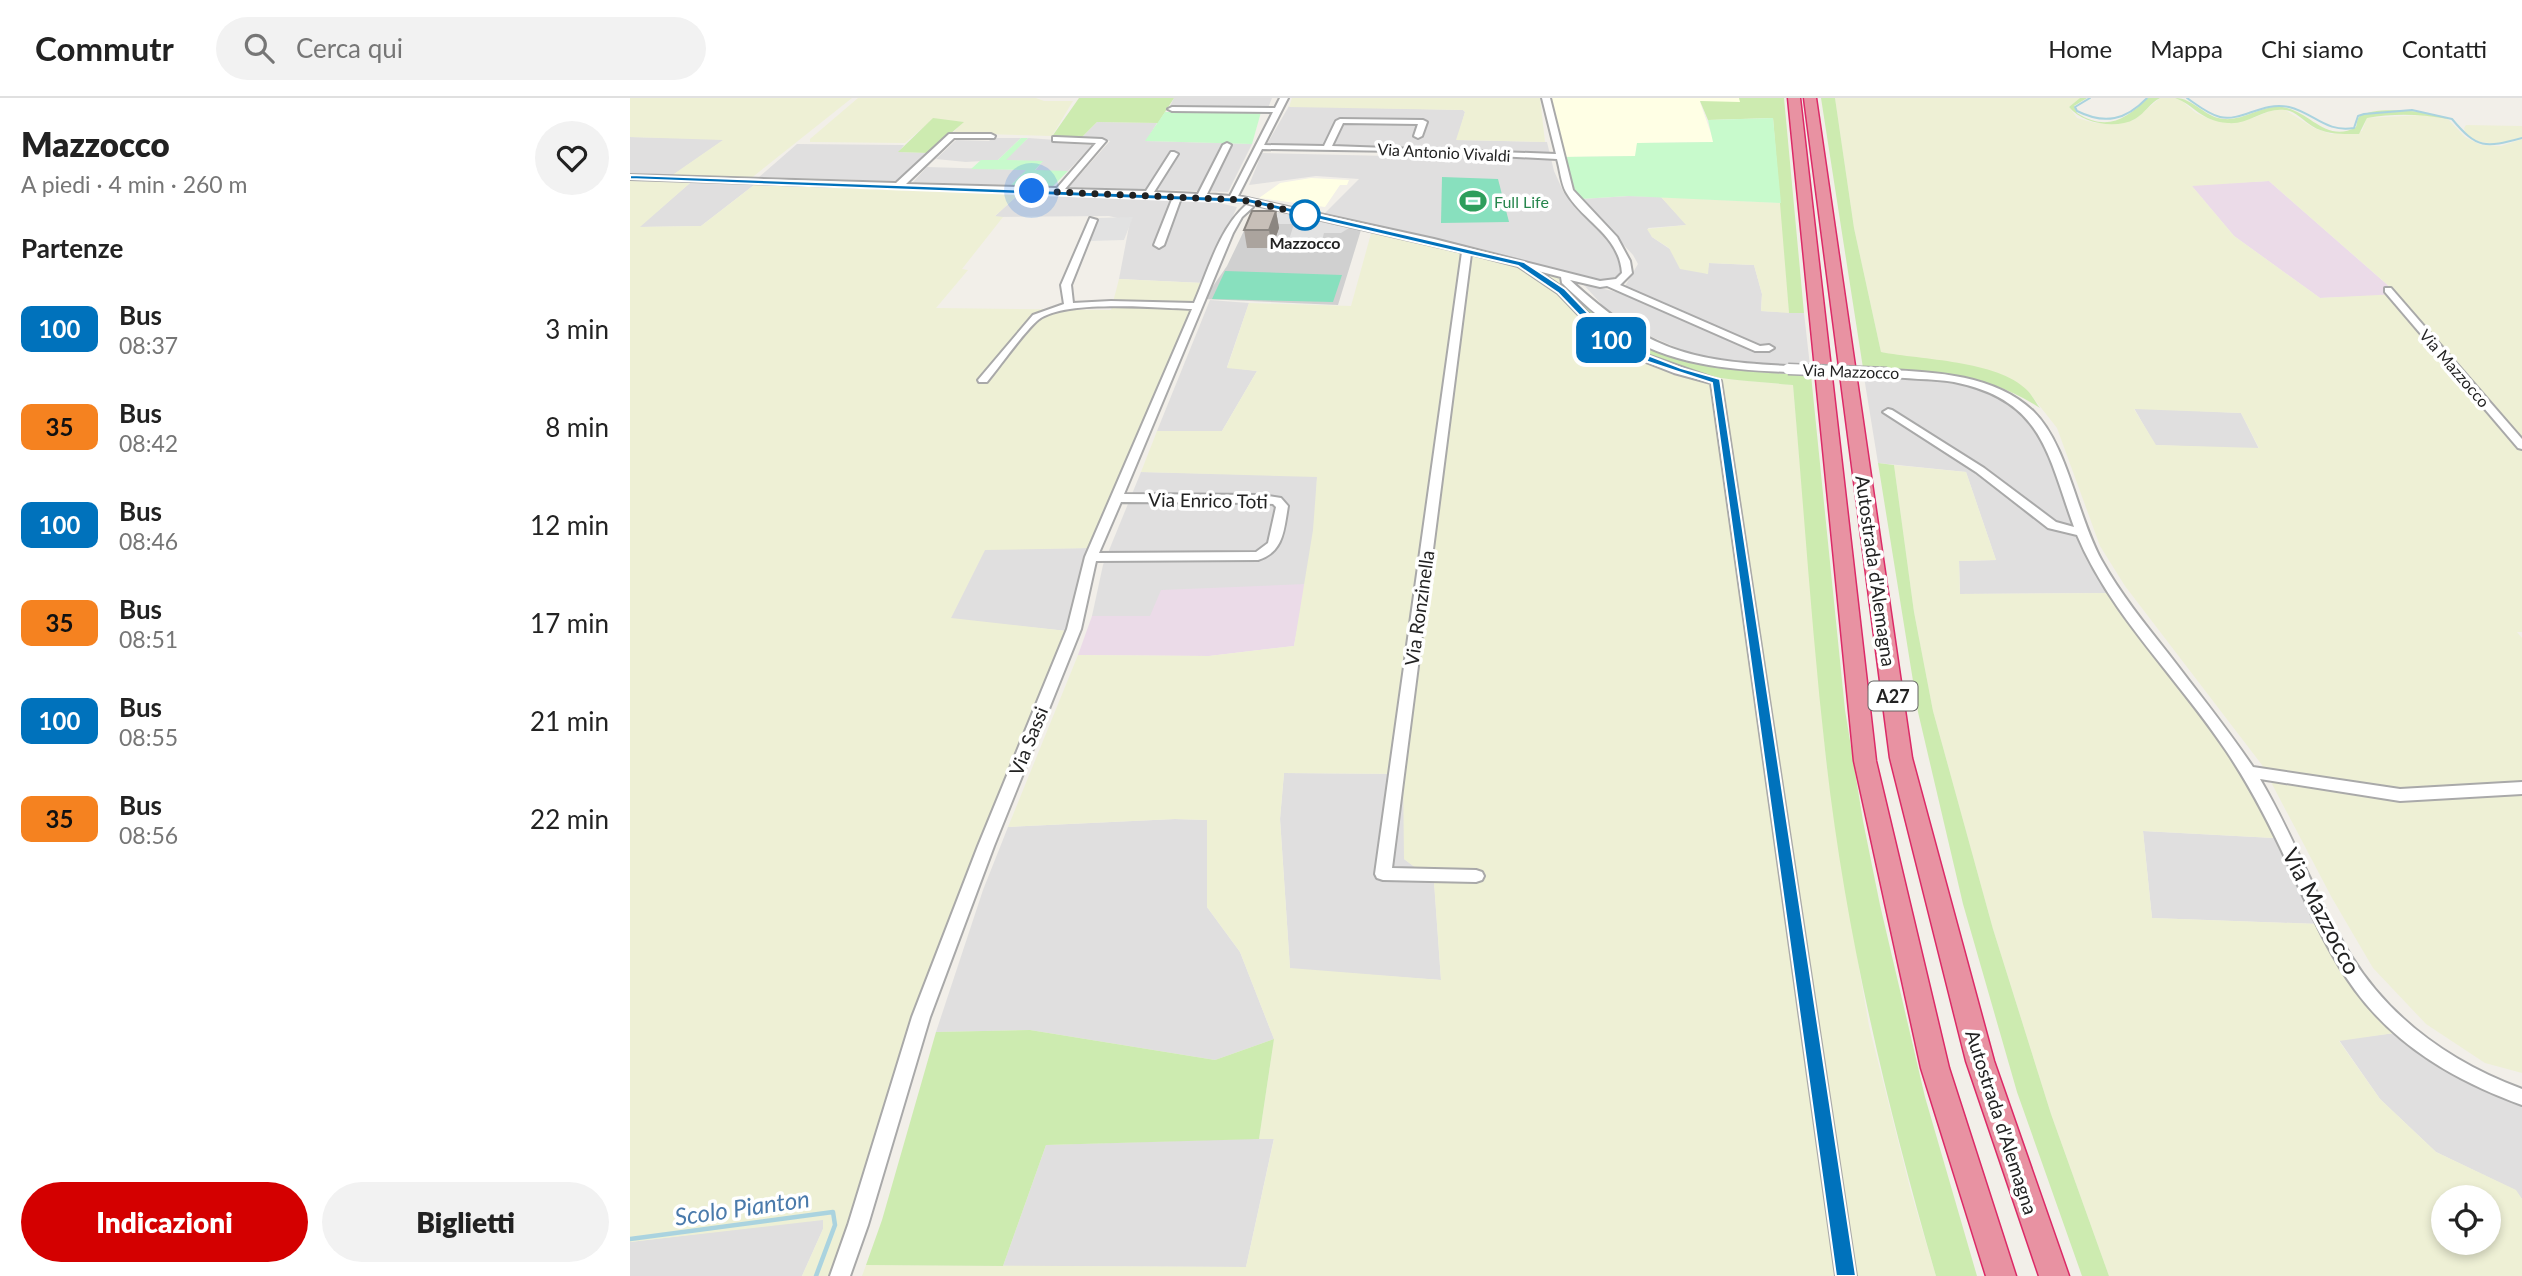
<!DOCTYPE html>
<html lang="it">
<head>
<meta charset="utf-8">
<style>
	body { margin:0; font-family:Lato,sans-serif; background:#f2f2f2; color:#222; height:100vh; display:flex; flex-direction:column; font-size:26px; white-space:nowrap }
	* { box-sizing:border-box; margin:0 }
	p { font-size:23px; color:#767676 }
	.icon { flex:none; width:38px; height:38px; fill:none; stroke:currentColor; stroke-width:2; stroke-linecap:round; stroke-linejoin:round }
	.map { position:relative; flex:1; overflow:hidden }
	.side { display:flex; flex-direction:column; background:#fff; width:630px }
	.side>* { flex:none }
	.badge { padding:0 14px; border-radius:10px; font-size:24px; line-height:46px }
	.buttons { position:absolute; left:1801px; top:1087px; display:grid; gap:14px }
	.buttons a { display:grid; place-items:center; width:70px; height:70px; border-radius:50%; background:#fff; box-shadow:0 4px 10px #0003; font-size:35px }
	.you { position:absolute; width:35px; height:35px; margin:-18px; border:5px solid #fff; border-radius:50%; background:#1a73e8; box-shadow:0 0 0 10px #1a73e833 }
	.map>.badge { position:absolute; translate:-50% -50%; box-shadow:0 0 0 4px #fff }
	h2 { padding:0 21px; font-size:26px; line-height:63px }
	.round { display:grid; place-items:center; flex:none; width:74px; height:74px; border-radius:37px; background:#f2f2f2 }
	.overview { display:flex; align-items:center; justify-content:space-between; height:119px; padding:0 21px }
	h1 { font-size:33px; font-weight:800; line-height:52px }
	.action { display:flex; gap:14px; margin-top:auto; padding:14px 21px }
	.action a { flex:1; height:80px; border-radius:42px; background:#d40000; color:#fff; font-size:28px; font-weight:800; line-height:80px; text-align:center }
	.action a+a { background:#f2f2f2; color:#222 }
	ul { padding:0; list-style:none }
	li { display:flex; align-items:center; gap:21px; height:98px; padding:0 21px }
	li div { flex:1 }
	li b { display:block; font-size:26px }
	li em { font-style:normal }
	li .badge { min-width:77px; font-weight:700; text-align:center }
	header { display:flex; align-items:center; gap:42px; box-sizing:border-box; height:98px; padding:0 35px; background:#fff; border-bottom:2px solid #e0e0e0 }
	header strong { font-size:33px }
	nav { display:flex; gap:38px; margin-inline-start:auto; font-size:24px }
	.search { width:490px; height:63px; background:#f2f2f2; display:flex; align-items:center; gap:18px; box-sizing:border-box; padding:0 24px; border-radius:38px; color:#767676; font-size:26px }
	main { display:flex; flex:1; min-height:0 }
	.map>svg:first-child { display:block }
</style>
</head>
<body>
<header>
<strong>Commutr</strong>
<div class="search"><svg class="icon" aria-label="search" viewBox="0 0 24 24"><circle cx="10" cy="10" r="6"/><path d="M15 15l6 6"/></svg>Cerca qui</div>
<nav><a>Home</a><a>Mappa</a><a>Chi siamo</a><a>Contatti</a></nav>
</header>
<main>
<section class="side">
<div class="overview"><div><h1>Mazzocco</h1><p>A piedi · 4 min · 260 m</p></div><a class="round"><svg class="icon" aria-label="heart" viewBox="0 0 24 24"><path d="M12 20l-8-8c-3-5 5-10 8-4 3-6 11-1 8 4z"/></svg></a></div>
<h2>Partenze</h2>
<ul>
<li><span class="badge" style="background:#0072bc;color:#fff">100</span><div><b>Bus</b><p>08:37</p></div><em>3 min</em></li>
<li><span class="badge" style="background:#f58220;color:#111">35</span><div><b>Bus</b><p>08:42</p></div><em>8 min</em></li>
<li><span class="badge" style="background:#0072bc;color:#fff">100</span><div><b>Bus</b><p>08:46</p></div><em>12 min</em></li>
<li><span class="badge" style="background:#f58220;color:#111">35</span><div><b>Bus</b><p>08:51</p></div><em>17 min</em></li>
<li><span class="badge" style="background:#0072bc;color:#fff">100</span><div><b>Bus</b><p>08:55</p></div><em>21 min</em></li>
<li><span class="badge" style="background:#f58220;color:#111">35</span><div><b>Bus</b><p>08:56</p></div><em>22 min</em></li>
</ul>
<div class="action"><a>Indicazioni</a><a>Biglietti</a></div>
</section>
<div class="map">
<svg width="1892" height="1178" viewBox="0 0 1892 1178">
	<rect width="100%" height="100%" fill="#f2efe9"/>
	<g fill="#e0dfdf">
		<polygon points="544,0 642,0 638,10 540,8"/>
		<polygon points="659,8 833,12 835,14 827,42 917,44 924,73 934,95 991,158 994,169 983,187 848,150 692,118 729,81 686,78 619,87 632,55 759,58 766,51 637,46"/>
		<polygon points="467,24 527,25 516,43 622,46 598,94 439,89 480,43 451,40"/>
		<polygon points="0,39 95,41 43,77 0,75"/>
		<polygon points="362,40 391,40 368,62 336,64 306,61 326,42 359,43"/>
		<polygon points="398,40 426,42 425,45 462,47 438,73 405,73 412,64 375,62"/>
		<polygon points="167,46 274,47 269,54 298,55 266,83 129,79"/>
		<polygon points="297,69 397,72 381,87 283,84"/>
		<polygon points="60,85 124,87 71,128 9,129"/>
		<polygon points="389,96 570,101 607,109 573,185 489,181 500,123 479,118 364,119"/>
		<polygon points="999,98 1031,99 1057,127 1018,130 1022,139 1077,176 1079,165 1124,167 1132,196 1131,213 1174,215 1180,268 1124,266 1062,256 1015,236 974,209 953,186 991,195 1008,166 1003,157 951,101"/>
		<polygon points="580,202 619,205 597,269 627,273 592,333 527,333"/>
		<polygon points="1234,279 1306,283 1339,288 1369,299 1394,314 1414,343 1450,448 1478,495 1330,496 1329,463 1366,462 1336,374 1248,365"/>
		<polygon points="1504,310 1611,315 1629,351 1525,347"/>
		<polygon points="511,374 687,378 686,416 676,486 520,518 462,518 473,467"/>
		<polygon points="461,450 437,533 320,521 355,451"/>
		<polygon points="654,675 774,676 774,761 804,783 811,882 660,871 650,721"/>
		<polygon points="545,721 578,722 577,809 610,854 644,941 585,962 400,932 306,934 353,792 378,729"/>
		<polygon points="1513,733 1644,740 1688,826 1522,820"/>
		<polygon points="1772,934 1892,1001 1892,1101 1885,1092 1806,1054 1750,1001 1709,942"/>
		<polygon points="644,1040 616,1169 373,1168 416,1047"/>
		<polygon points="194,1121 193,1131 172,1178 0,1178 0,1144"/>
	</g>
	<g fill="#ebdbe8">
		<polygon points="1639,83 1769,197 1690,200 1604,138 1561,87"/>
		<polygon points="676,486 664,548 579,558 448,557 462,518 520,518 531,492"/>
	</g>
	<g fill="#ffffe5">
		<polygon points="920,0 1109,0 1111,4 1070,4 1084,44 1007,45 1006,58 931,59"/>
		<polygon points="681,80 719,82 717,87 710,87 695,109 629,100 650,85"/>
	</g>
	<polygon fill="#d0d0d0" points="643,114 731,132 708,207 574,201 597,168 622,116"/>
	<g fill="#eef0d5" fill-rule="evenodd">
		<polygon points="0,0 222,0 120,81 41,78 93,42 0,39"/>
		<polygon points="228,0 406,0 414,3 443,3 422,38 323,35 333,24 303,21 275,45 180,44 180,41"/>
		<polygon points="662,0 910,0 915,44 826,42 835,14 833,12 659,9"/>
		<path d="M1205,0H1450L1439,9L1447,20L1465,25H1488L1504,22L1530,0H1545L1552,3L1566,15L1582,22L1623,20L1643,12H1655L1684,30L1701,36L1732,33L1737,20L1794,17L1818,21L1835,39L1851,47L1871,48L1892,41V534H1887L1892,540V975L1855,965L1796,926L1743,870L1702,800L1632,667L1495,488L1470,448L1427,330L1397,292L1251,254L1224,130ZM1639,83L1768,196L1690,200L1604,138L1562,88ZM1504,311L1611,315L1629,350L1526,347Z"/>
		<polygon points="1836,27 1892,28 1892,39 1869,46 1850,44 1836,37 1834,30"/>
		<polygon points="0,83 60,85 10,129 71,128 124,87 389,96 365,118 373,119 332,171 338,172 306,210 481,212 489,181 573,185 461,450 355,452 321,520 437,533 330,792 203,1178 172,1178 193,1131 193,1122 0,1144"/>
		<polygon points="1031,99 1151,105 1159,215 1131,213 1132,196 1124,167 1079,165 1078,176 1050,171 1039,150 1022,139 1017,131 1056,127"/>
		<path d="M742,132L933,181L947,200L950,215L1032,268L1087,280L1163,287L1196,663L1215,788L1239,928L1281,1094L1306,1178H232L236,1167L616,1169L644,1041H629L644,941L610,854L577,809V722L545,721L378,729L448,557L579,558L664,548L683,432L687,379L511,374L527,333H592L627,273L597,270L619,205L721,208ZM654,675L773,676L774,761L804,784L811,882L660,870L650,721Z"/>
		<path d="M1264,367L1336,374L1366,462L1329,463L1330,496L1478,495L1608,668L1644,740L1513,733L1522,820L1688,826L1772,934L1709,943L1750,1001L1806,1054L1886,1092L1892,1101V1178H1479L1421,1016L1363,831L1303,613L1284,514ZM1813,1099H1858V1144H1813Z"/>
	</g>
	<g fill="#cdebb0">
		<polygon points="449,0 544,0 528,25 467,24 451,40 421,40"/>
		<polygon points="1109,0 1154,0 1174,215 1159,215 1143,20 1078,22 1070,3 1110,4"/>
		<path d="M1191,0H1205L1224,130L1251,254C1291,262 1367,262 1397,292C1402,297 1406,305 1410,310C1356,274 1296,273 1233,270Z"/>
		<path d="M1450,0H1457L1444,8L1447,15C1477,34 1496,21 1518,0H1530C1520,5 1515,15 1505,21C1485,32 1452,25 1439,9Z"/>
		<path d="M1545,0C1564,0 1575,20 1594,21C1616,23 1634,4 1657,10C1681,16 1698,45 1726,29C1727,26 1727,21 1729,19C1742,7 1803,13 1818,21C1790,16 1765,15 1737,20L1729,36C1713,36 1696,37 1682,28C1673,23 1666,13 1655,12C1635,9 1618,27 1598,25C1570,23 1565,7 1545,0Z"/>
		<polygon points="303,20 334,24 298,55 268,54"/>
		<path d="M947,200C1014,267 1091,273 1181,277L1215,612L1233,723L1250,807L1295,999L1347,1178H1306C1257,1009 1216,837 1196,661C1182,537 1174,412 1163,287C1097,281 1023,279 971,233C956,221 951,219 947,200Z"/>
		<polygon points="1248,365 1264,367 1284,514 1303,613 1363,831 1421,1016 1479,1178 1452,1178 1387,994 1333,806 1288,614"/>
		<polygon points="400,932 585,962 644,941 629,1041 416,1047 373,1168 236,1167 252,1122 306,934"/>
	</g>
	<g fill="#c8facc">
		<polygon points="535,14 631,14 622,46 515,43"/>
		<polygon points="1143,20 1151,105 998,98 951,101 942,87 931,59 1005,58 1007,45 1083,44 1078,22"/>
		<polygon points="391,40 398,40 376,62 413,63 405,72 438,73 423,88 381,87 396,72 341,71 351,62 368,62"/>
	</g>
	<g fill="#88e0be">
		<polygon points="812,79 868,81 879,124 811,125"/>
		<polygon points="595,173 712,177 703,204 582,201"/>
	</g>
	<g fill="#e2e2e2">
		<polygon points="643,114 719,130 711,135 694,135 689,154 655,154 664,126 617,126 622,116"/>
		<polygon points="503,119 494,142 459,143 469,120"/>
	</g>
	<g fill="none" stroke-linecap="round" stroke-linejoin="round">
		<g stroke="#aad3df" stroke-width="2">
			<path d="M1460,0L1445,9L1447,13C1475,27 1496,22 1517,0"/>
			<path d="M1557,0C1567,7 1578,16 1590,19C1612,24 1632,3 1659,9C1684,15 1696,35 1724,30L1728,18L1734,16L1782,12L1822,21C1847,51 1855,50 1892,40"/>
		</g>
		<polyline stroke="#aad3df" stroke-width="4.5" points="0,1141 203,1114 205,1127 186,1178"/>
		<g stroke="#a9a9a9" stroke-width="4">
			<g id="minor">
				<path d="M650,0H658L634,47L694,48L706,23L710,21L793,22L797,24L792,38L788,40L784,38L788,26L713,25L702,48L926,56L912,0H920L943,92L987,139L1000,163L1002,175L990,187L1130,248L1139,247L1144,250L1139,253H1125L977,188L970,189L940,182C1016,251 1056,263 1158,268L1163,271L1158,274C1100,272 1040,267 990,234C969,220 950,202 932,185L931,179L908,173L934,191L982,239L1011,255L1091,283L1226,1178H1206L1081,285L1044,275L1003,259L974,243L928,195L888,168L841,156L762,770L846,772L852,774L854,778L852,782L846,784L753,782L747,780L745,776L832,154L613,104L551,100L534,147L529,150L524,147L543,99L0,81V77L266,85L319,36H361L365,38L364,40H324L276,86L427,90L466,45L423,43V39H426L472,41L476,43L435,91L516,93L541,54H544L548,56L524,94L568,96L593,47L597,45L601,47L577,96L600,98L643,14L542,13L538,11L542,9L645,10ZM632,51L770,53L927,61C930,71 931,85 936,94C953,124 989,136 992,175L986,181L970,183L804,141L608,98Z"/>
				<path d="M616,107L623,109L612,119L603,135L494,396L631,397L651,400L658,408C654,431 654,454 628,462L466,463L451,531L364,748L300,919L238,1127L220,1178H200L218,1127L282,919L348,748L437,531L455,459L562,211C527,210 434,201 408,222C393,235 371,267 357,284H349L348,282L403,217L434,206L431,187L460,120L467,122L441,187L443,205L481,203L564,205C578,173 589,131 616,107ZM491,404L631,405L643,406L646,409L638,445L626,454L469,455Z"/>
				<polygon points="1755,190 1761,190 1892,341 1892,351 1888,350 1755,194"/>
				<path d="M1257,272C1306,274 1365,277 1403,313C1438,347 1447,419 1472,463C1490,495 1514,525 1537,554C1566,592 1596,629 1623,669L1770,691L1892,684V696L1770,703L1630,681C1664,738 1686,802 1721,858C1761,922 1822,965 1892,991V1007C1826,983 1767,949 1725,892C1697,854 1678,808 1658,766C1640,727 1621,690 1597,654C1549,581 1481,518 1447,437L1418,430L1346,374L1253,314L1258,311L1262,312L1354,370L1426,424L1444,429C1417,355 1413,302 1324,284C1300,280 1276,282 1253,277L1252,275Z"/>
			</g>
		</g>
		<g stroke="#dc2a67" stroke-width="3">
			<g id="highway">
				<polygon points="1158,0 1170,0 1246,663 1319,970 1386,1178 1356,1178 1291,970 1224,663"/>
				<polygon points="1174,0 1186,0 1282,660 1364,963 1439,1178 1409,1178 1336,963 1260,660"/>
			</g>
		</g>
		<use href="#minor" fill="#fff" fill-rule="evenodd"/>
		<use href="#highway" fill="#e892a2" fill-rule="evenodd"/>
		<g stroke="#a9a9a9" stroke-width="13" stroke-linecap="butt">
			<polyline id="minor-bridge" points="1158,271 1257,275"/>
		</g>
		<use href="#minor-bridge" stroke="#fff" stroke-width="10"/>
	</g>
	<polygon fill="#aba49e" points="646,113 649,130 642,150 617,150 614,132"/>
	<polygon fill="#8b8681" points="646,113 649,130 642,150 639,132"/>
	<polygon fill="#c7bfb8" stroke="#8b8681" stroke-width="2" points="622,113 646,113 639,132 614,132"/>
	<polygon fill="#0072bc" stroke="#fff" stroke-width="2" points="0,77 618,100 894,164 935,191 981,239 1010,254 1051,270 1090,281 1226,1178 1206,1178 1082,285 1003,259 974,243 928,195 888,168 618,105 0,81"/>
	<g fill="none" stroke-linecap="round" stroke-linejoin="round">
		<polyline stroke="#222" stroke-width="7" stroke-dasharray="0 12.6" points="402,93 613,102 679,117 675,117"/>
	</g>
	<defs>
		<g id="stadium-bare" transform="scale(2.1)"><path d="M0-5a6.5 5 0 1 0 0 10a6.5 5 0 1 0 0-10ZM-3.5-1.8h7v3.6h-7Z" fill="#2e9e5b" stroke="#fff" stroke-width="2.5" paint-order="stroke"/></g>
	</defs>
	<g fill-rule="evenodd">
		<use href="#stadium-bare" x="843" y="103"/>
	</g>
	<circle fill="#fff" stroke="#0072bc" stroke-width="3.5" cx="675" cy="117" r="14"/>
	<g text-anchor="middle" dominant-baseline="central" stroke-width="7" stroke-linejoin="round" paint-order="stroke">
		<g font-size="16" fill="#222" stroke="#fff">
			<text transform="translate(814 54) rotate(3)">Via Antonio Vivaldi</text>
			<text transform="translate(1825 270) rotate(49)">Via Mazzocco</text>
			<text transform="translate(1221 273) rotate(2)">Via Mazzocco</text>
		</g>
		<g font-size="16" fill="#27864d" stroke="#fff" text-anchor="start">
			<text x="864" y="103">Full Life</text>
		</g>
		<g font-size="16" font-weight="bold" fill="#222" stroke="#fff">
			<text x="675" y="144">Mazzocco</text>
		</g>
		<rect fill="#fff" stroke="#646464" stroke-width="2" x="1238.5" y="583.5" width="49" height="29" rx="5"/>
		<g font-size="18" font-weight="bold" fill="#222">
			<text x="1263" y="598">A27</text>
		</g>
		<g font-size="19" fill="#222" stroke="#fff">
			<text transform="translate(578 402) rotate(1)">Via Enrico Toti</text>
			<text transform="translate(1246 473) rotate(82)">Autostrada d'Alemagna</text>
			<text transform="translate(789 510) rotate(-82)">Via Ronzinella</text>
			<text transform="translate(398 643) rotate(-68)">Via Sassi</text>
			<text transform="translate(1372 1024) rotate(72)">Autostrada d'Alemagna</text>
		</g>
		<g font-size="23" fill="#222" stroke="#fff">
			<text transform="translate(1692 813) rotate(62)">Via Mazzocco</text>
		</g>
		<g font-size="24" font-style="italic" fill="#4a7aab" stroke="#fff">
			<text transform="translate(112 1109) rotate(-8)">Scolo Pianton</text>
		</g>
	</g>
</svg>
<div class="buttons">
<a><svg class="icon" aria-label="locate" viewBox="0 0 24 24"><circle cx="12" cy="12" r="6"/><path d="M12 2v4M12 18v4M2 12h4M18 12h4"/></svg></a>
</div>
<div class="you" style="left:402px;top:93px"></div>
<b class="badge" style="left:981px;top:242px;background:#0072bc;color:#fff">100</b>
</div>
</main>
</body>
</html>
